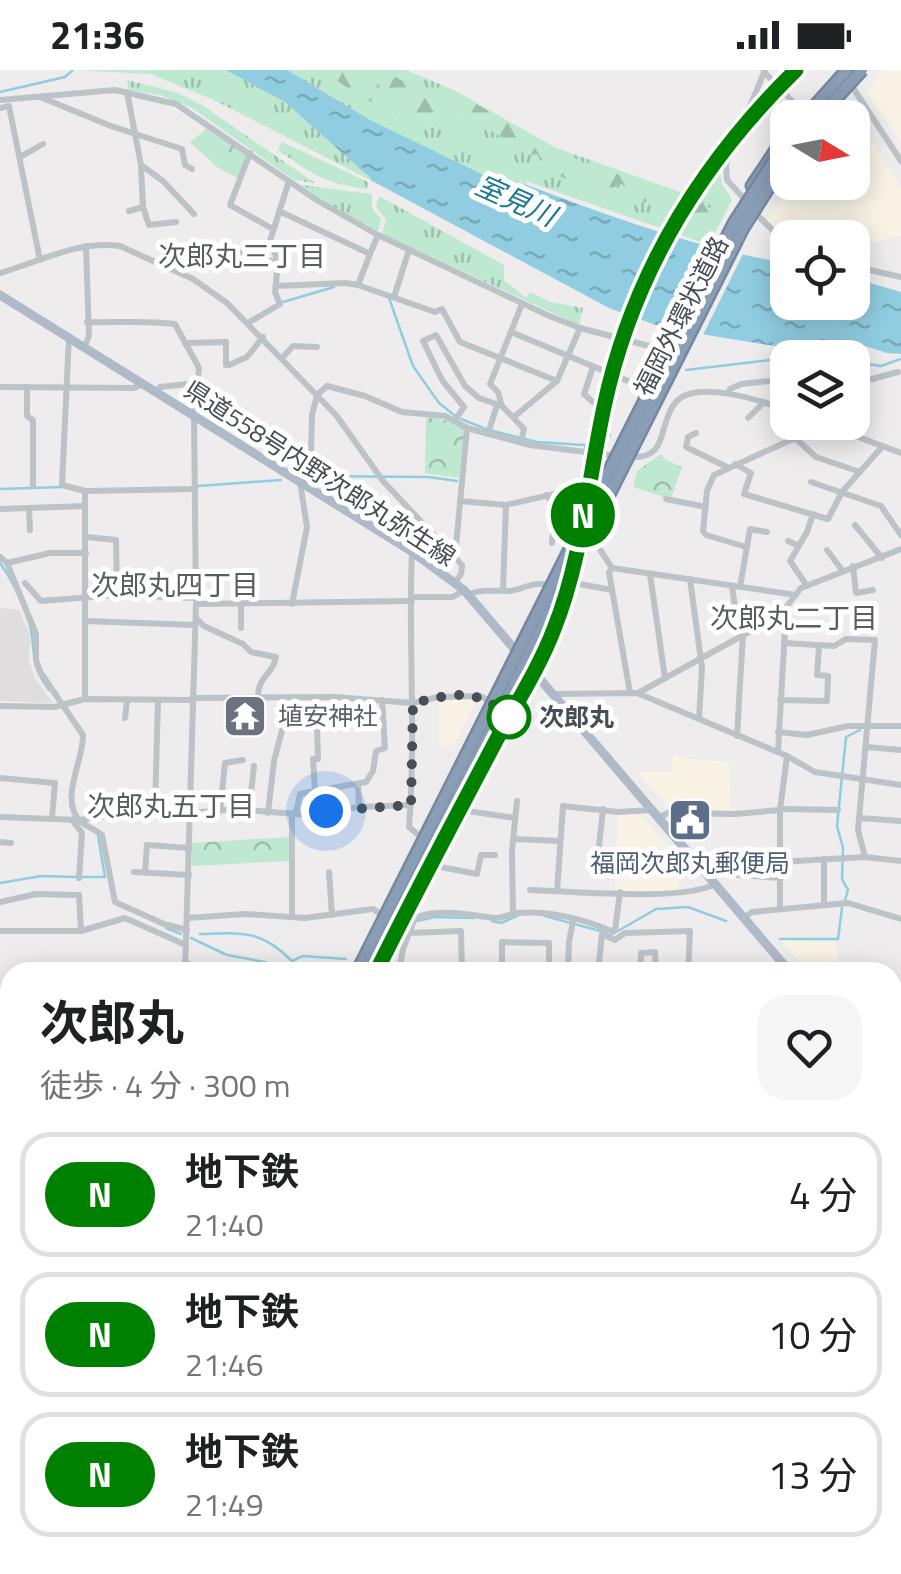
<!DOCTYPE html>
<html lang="ja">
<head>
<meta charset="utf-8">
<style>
	body { margin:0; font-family:"Titillium Web","Noto Sans JP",sans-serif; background:#f6f6f6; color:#202124; height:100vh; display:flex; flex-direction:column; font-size:38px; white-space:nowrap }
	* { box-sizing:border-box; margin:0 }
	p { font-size:32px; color:#757577 }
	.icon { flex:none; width:55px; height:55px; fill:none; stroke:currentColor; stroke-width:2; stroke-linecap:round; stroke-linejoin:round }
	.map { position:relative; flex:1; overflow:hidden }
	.panel { position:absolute; left:0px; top:892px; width:902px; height:612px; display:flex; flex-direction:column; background:#fff; border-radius:30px 30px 0 0; box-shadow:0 5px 25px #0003 }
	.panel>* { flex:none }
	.badge { padding:0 20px; border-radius:32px; font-size:35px; line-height:65px }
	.needle { width:65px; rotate:100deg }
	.buttons { position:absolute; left:770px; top:30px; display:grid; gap:20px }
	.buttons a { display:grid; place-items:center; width:100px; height:100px; border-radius:20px; background:#fff; box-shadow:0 5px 25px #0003; font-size:50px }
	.you { position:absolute; width:50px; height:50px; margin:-25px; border:8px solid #fff; border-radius:50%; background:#1a73e8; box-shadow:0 0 0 15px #1a73e833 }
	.map>.badge { position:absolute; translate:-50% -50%; box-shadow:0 0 0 5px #fff }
	.round { display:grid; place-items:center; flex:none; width:105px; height:105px; border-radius:30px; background:#f6f6f6 }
	.overview { display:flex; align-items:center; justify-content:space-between; height:170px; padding:0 40px }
	h1 { font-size:48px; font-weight:700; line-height:75px }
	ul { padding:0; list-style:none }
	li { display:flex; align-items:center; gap:30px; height:125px; margin:0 20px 15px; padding:0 20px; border:5px solid #e0e0e0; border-radius:30px }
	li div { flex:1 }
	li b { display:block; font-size:38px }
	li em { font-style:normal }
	li .badge { min-width:110px; font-weight:700; text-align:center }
	.status { display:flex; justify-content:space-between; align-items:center; height:70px; padding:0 50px; background:#fff; direction:ltr }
	.status svg { height:28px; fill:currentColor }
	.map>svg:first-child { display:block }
</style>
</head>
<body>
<div class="status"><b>21:36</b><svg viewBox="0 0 49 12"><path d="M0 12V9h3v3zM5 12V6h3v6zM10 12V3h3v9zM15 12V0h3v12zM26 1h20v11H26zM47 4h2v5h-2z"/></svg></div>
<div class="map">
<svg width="901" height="1504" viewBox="0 0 901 1504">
	<defs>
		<pattern id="grass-tufts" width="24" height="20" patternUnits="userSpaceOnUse" patternTransform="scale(2.5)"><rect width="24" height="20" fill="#bee8cf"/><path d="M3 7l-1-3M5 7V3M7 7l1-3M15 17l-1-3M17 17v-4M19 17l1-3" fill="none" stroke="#9cbeab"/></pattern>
		<pattern id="forest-firs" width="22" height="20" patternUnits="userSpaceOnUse" patternTransform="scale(2.5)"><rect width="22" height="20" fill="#bee8cf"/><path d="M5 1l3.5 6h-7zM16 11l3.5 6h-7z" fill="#9cbeab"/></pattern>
		<pattern id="park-crowns" width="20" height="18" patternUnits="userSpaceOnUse" patternTransform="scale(2.5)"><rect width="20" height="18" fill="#bee8cf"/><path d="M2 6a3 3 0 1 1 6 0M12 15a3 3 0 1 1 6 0" fill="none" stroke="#9cbeab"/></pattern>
		<pattern id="water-ripples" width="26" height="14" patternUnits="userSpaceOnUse" patternTransform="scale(2.5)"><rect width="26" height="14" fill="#90cde0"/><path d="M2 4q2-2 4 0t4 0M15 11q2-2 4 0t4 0" fill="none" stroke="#77a9b8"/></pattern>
	</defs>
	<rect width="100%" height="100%" fill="#eeecec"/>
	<g fill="#f8f3e5">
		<polygon points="882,0 901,0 901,72 867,23"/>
		<polygon points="844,42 854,43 901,118 901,166 853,177 852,168 788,168 787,170 768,151 793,113 852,112 852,48 839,47"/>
		<polygon points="477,629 454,675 439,676 439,631"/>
		<polygon points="674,683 680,688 729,692 731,740 669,739 637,702 671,702"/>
		<polygon points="618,744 641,745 681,792 678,821 655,824 615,819"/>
		<polygon points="780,870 836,872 838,891 827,891 825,902 807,902"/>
	</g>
	<g fill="#dfdddd">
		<polygon points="0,538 19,540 30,565 29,590 34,607 53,633 0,631"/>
		<polygon points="348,1495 381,1497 381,1504 208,1504 207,1497"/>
	</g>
	<g fill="url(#grass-tufts)">
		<polygon points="77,0 234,0 287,29 376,113 214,30 150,4"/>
		<polygon points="277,0 406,0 454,20 554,77 691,126 700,126 715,93 719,94 722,114 732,130 709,175 526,111 528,118 521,126 369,53"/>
		<polygon points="127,10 178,23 202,35 315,113 294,110 192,38 160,25 129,20"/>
		<path d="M282,72L368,112L367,119C325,114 312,104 278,80Z"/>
		<polygon points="301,115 372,124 372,138 381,149 378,161 321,130"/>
		<polygon points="379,126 504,195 504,210 526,228 530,222 550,232 583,238 579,255 382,164 386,150 376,136"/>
	</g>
	<path fill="url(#forest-firs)" d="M307,0H386C399,14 419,11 429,25H460L551,76L555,86H568L716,140L713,145L701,149L696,145L683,152L678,148L679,136L674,140L651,129L641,134L635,129L633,120L619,113L606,125H595L590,107L575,101L566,109L551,102V93L540,90L538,84L531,85V74L524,79L454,41L451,45C439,49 428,44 417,52L409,51L388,36L385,17L380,14L374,17L383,32L377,34C360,28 341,14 326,2L318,7L308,4Z"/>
	<g fill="url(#park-crowns)">
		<polygon points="209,57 248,85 237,108 217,97 190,72"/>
		<polygon points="426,347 444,350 464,359 459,408 425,403"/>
		<polygon points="661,384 666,390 682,397 672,426 664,427 633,417 637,401"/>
		<polygon points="290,767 289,791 192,796 192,773"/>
	</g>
	<path fill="url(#water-ripples)" d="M226,0H287L370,50L521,123L525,121L522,115H527C612,147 698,179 787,193L788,232H852L853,208L901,222V284L887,283L850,271L795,279L762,274L664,258L609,238L376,113L285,32Z"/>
	<polygon fill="#eeecec" points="713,172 745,180 701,269 667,263"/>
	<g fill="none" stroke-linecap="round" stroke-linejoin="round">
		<g stroke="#90cde0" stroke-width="2.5">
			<polyline points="0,22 65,7 73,0"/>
			<polyline points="389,228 413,296 439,333 454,345"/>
			<polyline points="283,232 334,217"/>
			<polyline points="789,287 803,288"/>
			<polyline points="852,292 881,296 901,289"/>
			<polyline points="686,300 788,288"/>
			<polyline points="461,349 486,359"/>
			<polyline points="493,361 537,372 584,375"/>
			<polyline points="592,376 610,365"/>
			<polyline points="307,406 428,407 457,411"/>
			<polyline points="198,416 281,410"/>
			<polyline points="0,419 62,417"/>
			<path d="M0,493C13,511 30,545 32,567C35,592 33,598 49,620"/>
			<polyline points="98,766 105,807"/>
			<polyline points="82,807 104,807"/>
			<polyline points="0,813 41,806 78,807"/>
			<polyline points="845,830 848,820 842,809 843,778 837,756 846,667 860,660"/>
			<polyline points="545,846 604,862"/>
			<polyline points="417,851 435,847 474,848"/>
			<polyline points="492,851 501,853 517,846"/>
			<polyline points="166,858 181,864"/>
			<path d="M200,864C242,863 260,859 292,891L303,886L346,889"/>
			<polyline points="611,865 656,839 688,837 726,851"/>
			<polyline points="191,868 227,885 265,892 283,902"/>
			<polyline points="780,869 838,869 842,838"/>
			<polyline points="418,1495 418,1504"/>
		</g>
		<polyline stroke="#90cde0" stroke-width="11" points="0,1389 10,1390"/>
		<g stroke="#7488a1" stroke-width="15">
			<polyline id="highway" points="752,116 776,80"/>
		</g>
		<g stroke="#bbc3c9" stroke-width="6">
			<polyline points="842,1 901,91"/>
			<polyline points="764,2 804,43"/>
			<polyline points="127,22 141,95 163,111 194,144"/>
			<polyline points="40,27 111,56 182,79 185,95 192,99"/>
			<polyline points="0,30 115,20 176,34 318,131 378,165 547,245 580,258 649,276 664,287"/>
			<polyline points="0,38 9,36 40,190"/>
			<polyline points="250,83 230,135 273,159"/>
			<polyline points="20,87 43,74"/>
			<polyline points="141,97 143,137 149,155 176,152"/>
			<polyline points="747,132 727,110 726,94 765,0"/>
			<polyline points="129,141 143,137"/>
			<polyline points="279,141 370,184 378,165"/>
			<polyline points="754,142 788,175"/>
			<polyline points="224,177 278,193 275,222 280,234 248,253"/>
			<polyline points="278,192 270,171 289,111"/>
			<polyline points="852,196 901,207"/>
			<path d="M0,203C39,192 78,170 120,176L193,209L227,233L336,345L383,411L462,495L461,504L455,513"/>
			<polyline points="358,215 435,242 442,239 460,272 557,311"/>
			<polyline points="276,216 346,213 358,215 370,184"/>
			<polyline points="394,227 409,180"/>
			<path d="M87,252C117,253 145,250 175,254L199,298L194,345L196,534L185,902"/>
			<polyline points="511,262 633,313 652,280"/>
			<polyline points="69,266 62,415 85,421 85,629"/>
			<polyline points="185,273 226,272 226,295 229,295 247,287 263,267"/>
			<polyline points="85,276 89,266 86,176"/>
			<polyline points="282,288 293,276 317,277"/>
			<polyline points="852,308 872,309 898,302"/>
			<polyline points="0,317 134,318 142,314"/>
			<polyline points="27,317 27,346 33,350 33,416"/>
			<polyline points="156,321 160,317 197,313"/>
			<polyline points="728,323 730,319 741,314 788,309"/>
			<polyline points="502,336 498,322 490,314 522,234"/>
			<polyline points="514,347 557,311 580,258"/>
			<polyline points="748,348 764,332"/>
			<polyline points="455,350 464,337 442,310 423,271 436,265 465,316 479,328 502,336 524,359 521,372"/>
			<polyline points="818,352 901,383"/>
			<polyline points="696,363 688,367 686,377 727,397"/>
			<polyline points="488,364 497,335"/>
			<polyline points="795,368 816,387 860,402"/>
			<polyline points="586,380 604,342 584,324 593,297"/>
			<path d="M629,387C670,390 657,356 675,333C695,308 763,331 788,341"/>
			<polyline points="735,394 751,403 744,424 828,449 842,422 882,377"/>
			<polyline points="811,412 881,436 901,465"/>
			<polyline points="85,421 195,419"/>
			<polyline points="546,425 556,437 552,473"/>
			<polyline points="666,429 706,437"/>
			<polyline points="460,431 506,435 590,416 599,419"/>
			<polyline points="29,438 30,460"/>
			<polyline points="0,439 85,436"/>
			<path d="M414,446C406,548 417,653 409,757L423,769"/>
			<polyline points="855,455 882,488"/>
			<polyline points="788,471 799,476"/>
			<polyline points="588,472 599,478 612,498 609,502 630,623"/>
			<polyline points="746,477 706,465 703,461 707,421 714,405 795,368 807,361 813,352"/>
			<polyline points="827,480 842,500"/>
			<path d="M0,487L7,493L36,564V590L41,603L83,665C84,690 58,731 81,752C88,757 96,760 102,765L115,832L164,854L187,860"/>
			<polyline points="455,487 467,358"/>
			<polyline points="7,493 50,483 86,483"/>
			<polyline points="853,496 856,523 873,520"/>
			<polyline points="612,498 796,525"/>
			<polyline points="650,504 665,608"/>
			<polyline points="690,509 702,598 699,649"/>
			<polyline points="568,512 612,520"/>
			<polyline points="25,513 41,531 117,525 116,470 86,467"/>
			<polyline points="732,516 739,566"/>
			<polyline points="807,516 790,491 807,462 813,444"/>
			<polyline points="740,517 750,459 767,462"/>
			<polyline points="503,519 506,435"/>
			<path d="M469,524C484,519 494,521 509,521C524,520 529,511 550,515"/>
			<polyline points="117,525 195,528"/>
			<polyline points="413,527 453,527 464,520"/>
			<polyline points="196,534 412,531"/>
			<polyline points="292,534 307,457 300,412 311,383 312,345 317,325 327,316 365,326 402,342 445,346 467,358 530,375 617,386"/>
			<path d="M196,548L204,556L243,574L251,582L276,587C274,603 258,607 258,625"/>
			<polyline points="85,551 195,555"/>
			<polyline points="241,558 241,533"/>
			<polyline points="784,573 834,576 846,569 875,570 858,760 865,787"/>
			<polyline points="638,623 780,545 801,518 901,479"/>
			<polyline points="555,624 637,623 787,686 815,702 901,715"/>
			<polyline points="192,628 334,627 413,633 438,627 480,626 492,632"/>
			<polyline points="780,630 827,631 828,606 817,605 819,576"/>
			<polyline points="0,636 54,637 85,629 192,630"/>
			<polyline points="125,648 127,631"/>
			<polyline points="778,662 807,665 848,656 901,656"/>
			<polyline points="737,666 743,564"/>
			<polyline points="866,677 901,680"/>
			<polyline points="778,682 786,542"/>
			<polyline points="0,708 55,713 52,748"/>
			<polyline points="358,714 359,737"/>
			<polyline points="315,721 366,712 373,701 376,681 385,678 382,630"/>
			<polyline points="155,738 158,630"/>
			<polyline points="453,739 515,748"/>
			<polyline points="781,739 838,740"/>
			<polyline points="337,740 338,759"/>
			<polyline points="780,740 780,839"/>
			<polyline points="220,741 225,693 243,690"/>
			<polyline points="249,741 254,696"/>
			<polyline points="268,743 274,691 284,653 317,656 318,689 313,689 315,721 300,724 296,743"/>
			<polyline points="292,743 292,847"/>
			<polyline points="0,747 80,750 155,738 191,743 235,739 306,745 359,737 411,735"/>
			<polyline points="660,747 668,743 735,744 780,740 787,686"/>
			<polyline points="859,748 901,751"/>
			<polyline points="72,750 82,763 79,808"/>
			<polyline points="514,769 560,771"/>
			<polyline points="0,772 11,773"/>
			<polyline points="599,776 603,739"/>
			<polyline points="738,791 738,805 781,808"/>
			<polyline points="425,794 477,804 481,785 495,785"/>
			<polyline points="701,797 710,789 762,793 865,787 901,791"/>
			<polyline points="134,802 189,805"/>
			<polyline points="145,802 147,775 189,778"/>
			<polyline points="329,802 332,845"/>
			<path d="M530,820C572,821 683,832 715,814"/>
			<polyline points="557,821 563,736 618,742 652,740"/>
			<polyline points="0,832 36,824 79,825 81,861"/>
			<polyline points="824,835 824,789"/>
			<polyline points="513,843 512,781 517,731"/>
			<polyline points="745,847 752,842 848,833 901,849"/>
			<polyline points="187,848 245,844 305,848 373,839 384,846"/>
			<polyline points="0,861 81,861 125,848 186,875"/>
			<polyline points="408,863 461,861 462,902"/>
			<polyline points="185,893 218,902"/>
			<path d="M399,902L403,879L415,848C439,838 469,845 494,848C503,849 508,844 517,843C547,840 584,849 611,861L615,860L620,822"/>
			<polyline points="502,902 502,872 549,873 549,902"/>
			<polyline points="568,902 569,872 573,851"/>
			<polyline points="598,902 602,864 615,870 625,863 690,861 688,902"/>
			<polyline points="640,902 641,883 655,882 656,902"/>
			<polyline points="892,950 901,951"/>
			<polyline points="0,964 10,965"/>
			<polyline points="0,1031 10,1038"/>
			<polyline points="892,1040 901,1039"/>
			<polyline points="0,1042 10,1048"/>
			<polyline points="0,1115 10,1114"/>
			<polyline points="892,1153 901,1153"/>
			<polyline points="0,1165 10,1165"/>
			<polyline points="892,1257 901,1257"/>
			<polyline points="0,1268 10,1265"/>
			<polyline points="892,1348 901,1349"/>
			<polyline points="892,1368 901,1368"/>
			<polyline points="892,1395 901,1396"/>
			<polyline points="0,1408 10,1405"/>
			<polyline points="892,1425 901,1426"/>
			<polyline points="892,1479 901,1480"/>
			<polyline points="203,1495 204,1504"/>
			<polyline points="442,1495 449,1504"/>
			<polyline points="0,1496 48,1502"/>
			<path d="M3,1496C4,1470 9,1446 10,1420"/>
			<polyline points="66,1503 82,1504"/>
			<polyline points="126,1504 175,1495"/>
			<polyline points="383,1504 383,1495"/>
			<polyline points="423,1504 424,1495"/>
			<polyline points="660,1504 660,1495"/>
			<polyline points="726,1504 726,1495"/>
			<polyline points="755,1504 755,1495"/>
			<polyline points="816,1504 816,1495"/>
			<polyline points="847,1504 847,1495"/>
			<polyline points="877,1504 877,1495"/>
		</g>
		<g stroke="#aebac8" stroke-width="9">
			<polyline points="0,225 411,481 464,520 790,902"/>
			<polyline points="892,1023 901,1033"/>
		</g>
		<use href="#highway" stroke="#899db5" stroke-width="10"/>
		<g stroke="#7488a1" stroke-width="15" stroke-linecap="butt">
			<g id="highway-bridge">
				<polyline points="804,48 847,0"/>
				<polyline points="818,48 862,0"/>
				<polyline points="357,902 734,153 788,69"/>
				<polyline points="369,902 743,158 788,87"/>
				<polyline points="46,1504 51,1495"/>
				<polyline points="55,1504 59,1495"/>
				<polyline points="67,1504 72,1495"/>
			</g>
		</g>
		<use href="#highway-bridge" stroke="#899db5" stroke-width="10"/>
	</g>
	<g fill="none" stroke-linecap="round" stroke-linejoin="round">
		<g stroke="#fff" stroke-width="22">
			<path id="line" d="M376,902C415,823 457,745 498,667C517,632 540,596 554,559C582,489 588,411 604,337C632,205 700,94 796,0"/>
		</g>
		<use href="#line" stroke="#008000" stroke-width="15"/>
		<path stroke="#464e56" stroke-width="10" stroke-dasharray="0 18" d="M326,741L411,735L413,633C455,624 474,616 509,647"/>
	</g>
	<defs>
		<g id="temple-square" transform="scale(2.25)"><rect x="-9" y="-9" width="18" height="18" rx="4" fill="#6b7280" stroke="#fff"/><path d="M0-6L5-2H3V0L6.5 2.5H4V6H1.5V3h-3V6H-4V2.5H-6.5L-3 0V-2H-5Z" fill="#fff"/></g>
		<g id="civic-square" transform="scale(2.25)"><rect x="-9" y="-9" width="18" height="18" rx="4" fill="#5c6f8a" stroke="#fff"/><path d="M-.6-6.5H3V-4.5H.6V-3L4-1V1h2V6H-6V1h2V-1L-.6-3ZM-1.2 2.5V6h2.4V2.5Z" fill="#fff"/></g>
	</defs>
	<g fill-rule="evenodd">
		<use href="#temple-square" x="245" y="646"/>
		<use href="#civic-square" x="690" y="750"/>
	</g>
	<circle fill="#fff" stroke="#008000" stroke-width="5" cx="509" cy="647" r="20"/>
	<g text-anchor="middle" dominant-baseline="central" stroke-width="10" stroke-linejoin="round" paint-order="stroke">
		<g font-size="25" fill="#464e56" stroke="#fff">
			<text transform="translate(681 246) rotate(-63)">福岡外環状道路</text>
			<text transform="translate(320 403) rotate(33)">県道558号内野次郎丸弥生線</text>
		</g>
		<g font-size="25" fill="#5b616d" stroke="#fff" text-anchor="start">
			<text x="278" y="646">埴安神社</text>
		</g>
		<g font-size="25" font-weight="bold" fill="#464e56" stroke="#fff" text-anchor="start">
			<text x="539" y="647">次郎丸</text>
		</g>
		<g font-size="25" fill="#4e5e75" stroke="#fff">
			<text x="690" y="793">福岡次郎丸郵便局</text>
		</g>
		<g font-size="28" font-style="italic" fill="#1d7793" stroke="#fff">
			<text transform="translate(516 130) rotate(24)">室見川</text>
		</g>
		<g font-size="28" fill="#595c60" stroke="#fff">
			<text x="242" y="185">次郎丸三丁目</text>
			<text x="175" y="514">次郎丸四丁目</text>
			<text x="794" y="547">次郎丸二丁目</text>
			<text x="171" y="735">次郎丸五丁目</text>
		</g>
	</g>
</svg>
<div class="buttons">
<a><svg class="needle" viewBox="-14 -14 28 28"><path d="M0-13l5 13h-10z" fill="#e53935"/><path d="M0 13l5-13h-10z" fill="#757577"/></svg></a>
<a><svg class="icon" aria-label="locate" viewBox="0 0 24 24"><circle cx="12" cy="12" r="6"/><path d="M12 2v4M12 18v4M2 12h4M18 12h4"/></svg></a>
<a><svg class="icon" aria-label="layers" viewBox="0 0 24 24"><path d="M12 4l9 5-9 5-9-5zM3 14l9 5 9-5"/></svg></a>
</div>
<div class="you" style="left:326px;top:741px"></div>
<b class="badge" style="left:583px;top:445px;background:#008000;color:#fff">N</b>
<section class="panel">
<div class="overview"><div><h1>次郎丸</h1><p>徒歩 · 4 分 · 300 m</p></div><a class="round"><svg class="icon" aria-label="heart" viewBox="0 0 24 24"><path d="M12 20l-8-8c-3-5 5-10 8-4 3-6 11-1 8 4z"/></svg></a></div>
<ul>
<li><span class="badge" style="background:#008000;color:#fff">N</span><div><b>地下鉄</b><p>21:40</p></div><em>4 分</em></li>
<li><span class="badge" style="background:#008000;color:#fff">N</span><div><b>地下鉄</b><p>21:46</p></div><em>10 分</em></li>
<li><span class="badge" style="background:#008000;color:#fff">N</span><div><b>地下鉄</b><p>21:49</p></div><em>13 分</em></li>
</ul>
</section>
</div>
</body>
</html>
